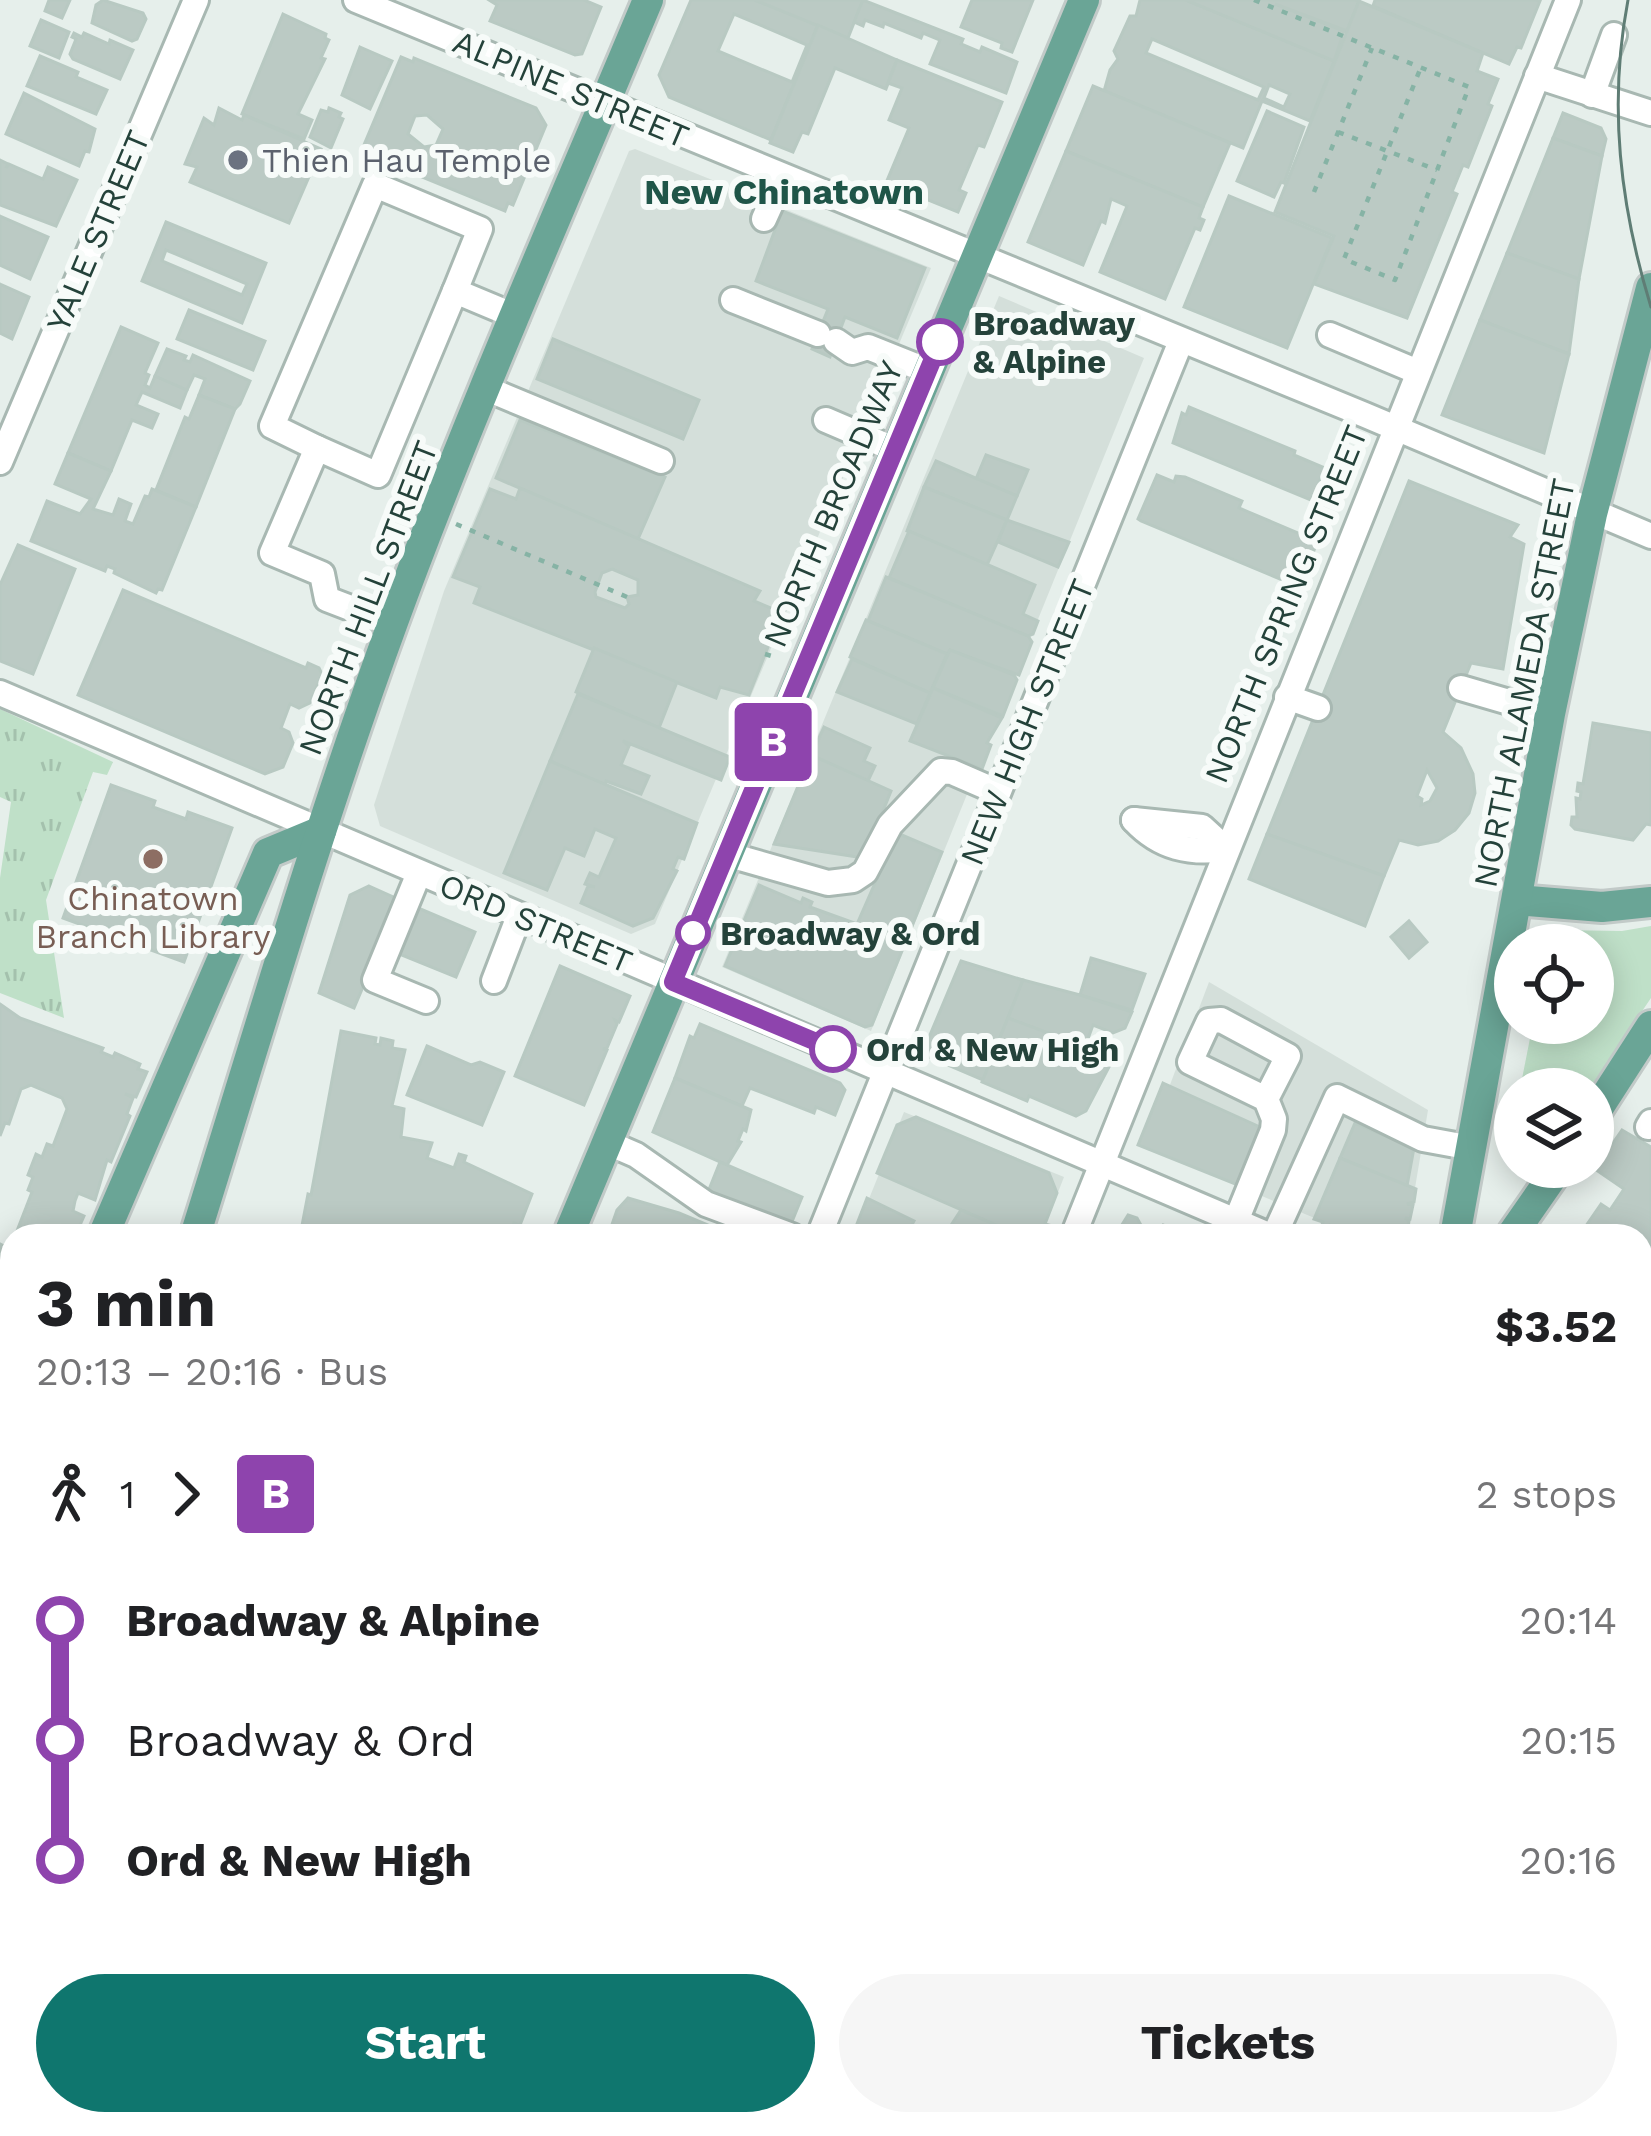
<!DOCTYPE html>
<html lang="en">
<head>
<meta charset="utf-8">
<style>
	body { margin:0; font-family:"Work Sans",sans-serif; background:#f6f6f6; color:#202124; height:100vh; display:flex; flex-direction:column; font-size:45px; white-space:nowrap }
	* { box-sizing:border-box; margin:0 }
	p { font-size:39px; color:#757577 }
	.icon { flex:none; width:66px; height:66px; fill:none; stroke:currentColor; stroke-width:2; stroke-linecap:round; stroke-linejoin:round }
	.map { position:relative; flex:1; overflow:hidden }
	.sheet { position:absolute; left:0px; top:1224px; width:1653px; height:912px; display:flex; flex-direction:column; background:#fff; border-radius:36px 36px 0 0; box-shadow:0 6px 30px #0003 }
	.sheet>* { flex:none }
	.badge { padding:0 24px; border-radius:9px; font-size:42px; line-height:78px }
	.tools { position:absolute; left:1494px; top:924px; display:grid; gap:24px }
	.tools a { display:grid; place-items:center; width:120px; height:120px; border-radius:50%; background:#fff; box-shadow:0 6px 30px #0003; font-size:60px }
	.map>.badge { position:absolute; translate:-50% -50%; box-shadow:0 0 0 6px #fff }
	.legs { display:flex; align-items:center; gap:18px; height:132px; padding:0 36px; font-size:39px }
	.legs p { margin-inline-start:auto }
	.overview { display:flex; align-items:center; justify-content:space-between; height:204px; padding:0 36px }
	h1 { font-size:66px; font-weight:700; line-height:90px }
	.cta { display:flex; gap:24px; margin-top:auto; padding:24px 36px }
	.cta a { flex:1; height:138px; border-radius:72px; background:#0f766e; color:#fff; font-size:48px; font-weight:700; line-height:138px; text-align:center }
	.cta a+a { background:#f6f6f6; color:#202124 }
	ul { padding:0 36px; list-style:none }
	li { display:flex; align-items:center; gap:42px; height:120px; font-size:45px }
	li i { display:grid; place-items:center; width:18px; height:100%; margin:0 15px; background:currentColor }
	li i::after { content:''; width:30px; height:30px; margin:-15px; border:9px solid; border-radius:50%; background:#fff }
	li p { margin-inline-start:auto }
	li:first-child i { background:linear-gradient(#0000 50%,currentColor 0) }
	li:last-child i { background:linear-gradient(currentColor 50%,#0000 0) }
	.map>svg:first-child { display:block }
</style>
</head>
<body>
<div class="map">
<svg width="1651" height="2136" viewBox="0 0 1651 2136">
	<defs>
		<pattern id="park-tufts" width="24" height="20" patternUnits="userSpaceOnUse" patternTransform="scale(3)"><rect width="24" height="20" fill="#bfe0c8"/><path d="M3 7l-1-3M5 7V3M7 7l1-3M15 17l-1-3M17 17v-4M19 17l1-3" fill="none" stroke="#a4c1ad"/></pattern>
	</defs>
	<rect width="100%" height="100%" fill="#e6efeb"/>
	<g fill="#d4dfda">
		<polygon points="635,149 931,268 655,924 631,934 380,826 374,805 444,591 629,151"/>
		<polygon points="999,296 1144,358 871,1031 722,967"/>
		<polygon points="1209,982 1428,1110 1407,1236 1358,1236 1146,1148"/>
		<polygon points="904,1112 1064,1177 1041,1236 854,1236"/>
		<polygon points="877,2124 1211,2124 1201,2136 868,2136"/>
	</g>
	<polygon fill="#bfe0c8" points="1651,926 1651,998 1589,1089 1520,1089 1533,1023 1593,1023 1593,945 1548,945 1556,930 1622,931"/>
	<polygon fill="url(#park-tufts)" points="0,709 113,762 107,775 93,772 46,900 64,1018 0,993 0,878 11,802 0,797"/>
	<g fill="#bbcac4" stroke="#b8c9c2" stroke-width="3" fill-rule="evenodd">
		<polygon points="49,0 70,0 62,18 45,11"/>
		<polygon points="103,0 143,13 146,19 137,39 132,41 92,23 96,5"/>
		<polygon points="584,0 601,7 582,54 575,55 490,21 497,5 489,0"/>
		<path d="M691,0H755L818,25L771,140L669,97L659,75ZM734,14L807,45L792,82L718,51Z"/>
		<polygon points="755,0 863,0 848,38"/>
		<polygon points="863,0 963,39 961,44 980,52 982,47 1017,62 1006,93 930,64 940,40 923,33 921,38 884,23 883,27 865,20 863,26 854,22"/>
		<polygon points="972,0 1033,0 1012,52 1001,48 1002,43 961,27"/>
		<path d="M1140,0H1186L1334,61L1310,121L1262,101L1243,148L1104,91L1110,70L1118,59L1114,51L1130,16H1136ZM1152,39L1264,87L1258,100L1146,53ZM1269,85L1290,94L1284,107L1264,98Z"/>
		<polygon points="1186,0 1356,0 1359,1 1347,31 1275,4 1344,31 1334,61"/>
		<polygon points="1375,0 1537,0 1540,1 1521,48 1517,47 1509,64 1373,6"/>
		<polygon points="1359,1 1483,53 1477,71 1498,79 1488,104 1492,106 1468,167 1463,165 1452,192 1457,194 1407,318 1314,284 1334,236 1275,212"/>
		<polygon points="283,14 326,34 325,38 329,40 321,58 325,59 298,114 312,120 304,139 242,114"/>
		<polygon points="41,20 69,32 59,58 30,46"/>
		<polygon points="818,25 897,60 886,89 835,68 808,134 802,132 793,152 770,143"/>
		<polygon points="74,33 82,37 84,33 109,44 110,40 133,50 120,79 73,59 70,54 76,39 72,37"/>
		<polygon points="360,47 392,61 370,109 342,95"/>
		<polygon points="40,56 78,72 76,77 107,90 96,114 27,86"/>
		<path d="M401,57L413,62L414,58L536,108L546,125L513,205L508,203L505,211L361,152ZM427,115L443,129L436,145L424,147L408,134L415,116Z"/>
		<polygon points="897,60 1002,102 984,147 978,145 959,190 966,193 958,212 886,183 909,128 889,120 902,88 888,83"/>
		<polygon points="1093,86 1230,143 1203,207 1066,151"/>
		<polygon points="24,93 95,129 89,152 85,151 79,166 6,134"/>
		<polygon points="219,108 242,120 244,115 321,149 289,223 190,182 197,167 185,164 204,118 214,125"/>
		<polygon points="329,108 341,113 339,117 343,119 331,148 310,137 321,110 328,112"/>
		<polygon points="1267,111 1304,127 1284,183 1281,182 1274,197 1237,181"/>
		<polygon points="1563,113 1601,128 1606,139 1602,156 1553,138"/>
		<polygon points="1553,138 1602,156 1579,279 1507,253"/>
		<polygon points="1066,151 1203,207 1199,218 1204,220 1200,230 1195,228 1165,299 1100,272 1127,206 1111,199 1105,223 1101,221 1083,265 1028,242"/>
		<polygon points="0,160 8,164 6,168 9,164 43,179 48,167 77,180 56,226 0,205"/>
		<polygon points="1229,196 1332,238 1287,348 1184,307"/>
		<polygon points="782,211 925,268 897,338 845,317 830,357 812,349 828,309 756,281"/>
		<polygon points="0,216 48,237 30,279 0,265"/>
		<path d="M166,222L266,263L242,323L142,281ZM166,250L247,284L242,295L162,261Z"/>
		<polygon points="1507,253 1579,279 1569,354 1480,320"/>
		<polygon points="0,284 29,297 12,339 0,333"/>
		<polygon points="189,310 265,341 253,370 177,339"/>
		<polygon points="1480,320 1569,354 1544,453 1442,415"/>
		<polygon points="121,327 158,343 145,373 149,375 145,385 150,388 155,376 187,390 180,408 142,392 136,405 158,414 152,428 132,420 111,471 68,453"/>
		<polygon points="553,339 699,400 683,439 537,379"/>
		<polygon points="167,349 186,356 184,360 190,362 193,355 250,381 240,404 235,409 199,395 205,379 194,375 187,390 155,376"/>
		<polygon points="199,395 235,409 196,507 156,490 185,417 189,419"/>
		<polygon points="1189,407 1295,451 1294,455 1325,468 1311,500 1173,443 1182,413 1186,415"/>
		<polygon points="520,420 665,477 638,539 496,478"/>
		<polygon points="68,453 111,471 93,509 113,515 119,499 131,504 125,521 133,524 145,496 149,497 152,489 196,507 162,590 158,589 156,593 114,573 115,569 107,566 105,571 31,541 47,501 80,514 91,499 55,484"/>
		<polygon points="986,455 1028,470 1017,496 976,479"/>
		<polygon points="936,461 1017,496 1007,520 924,487"/>
		<polygon points="1157,475 1174,482 1176,476 1185,477 1242,501 1239,508 1317,541 1304,581 1299,587 1141,521 1138,519"/>
		<path d="M1409,481L1518,525L1510,537L1524,544L1503,669L1471,663L1443,732L1461,748L1473,774L1475,793L1469,813L1455,830L1438,841L1418,845L1399,840L1384,876L1267,834ZM1427,770L1437,788L1430,801L1421,805L1422,799L1417,796Z"/>
		<polygon points="924,487 1007,520 987,565 907,531"/>
		<path d="M520,488L760,591L754,601L783,613V621L776,638L772,637L749,695L720,687L716,698L474,603L480,587L453,577L490,489L516,499ZM612,569L638,580V595L627,597L629,604L625,608L596,597L595,592L602,573Z"/>
		<polygon points="1007,520 1069,542 1058,567 998,542"/>
		<polygon points="909,531 1035,585 1023,614 1038,621 1033,634 1028,636 889,578"/>
		<polygon points="18,545 75,569 33,674 0,661 0,585"/>
		<polygon points="886,577 1028,636 1032,642 1019,675 950,650 947,654 868,621"/>
		<polygon points="123,590 306,668 308,663 319,668 322,674 310,703 299,708 290,704 281,728 289,732 293,743 283,767 265,774 78,695"/>
		<polygon points="866,620 947,654 930,693 850,657"/>
		<polygon points="594,648 677,682 659,728 576,692"/>
		<polygon points="950,650 1014,675 1017,680 1003,716 933,688"/>
		<polygon points="852,659 930,693 917,724 837,692"/>
		<polygon points="933,688 1002,718 987,743 991,745 982,769 910,741"/>
		<polygon points="578,694 730,757 721,780 623,741 629,746 621,765 649,776 641,794 606,781 605,785 550,761"/>
		<polygon points="1593,723 1651,733 1651,825 1646,824 1633,840 1575,829 1571,825 1572,817 1577,817 1576,798 1580,799 1581,792 1577,791 1578,783 1583,784"/>
		<polygon points="824,727 870,748 864,761 875,766 868,781 811,755"/>
		<polygon points="811,755 891,791 864,858 774,844"/>
		<polygon points="550,761 697,823 684,859 678,857 673,869 677,871 653,918 633,926 581,903 588,886 595,887 585,884 590,873 599,877 616,838 595,829 584,856 565,848 547,890 504,873"/>
		<polygon points="111,785 155,801 153,807 186,819 188,812 232,828 184,962 140,946 142,940 109,928 107,934 63,918"/>
		<polygon points="897,833 942,852 872,1025 865,1027 725,966 759,885 801,903 803,898 812,902 810,907 857,924"/>
		<polygon points="1267,834 1384,876 1365,926 1249,879"/>
		<polygon points="369,886 400,900 354,1008 319,993 350,895"/>
		<polygon points="418,908 475,932 456,977 399,954"/>
		<polygon points="1409,921 1427,942 1409,958 1391,937"/>
		<polygon points="1091,958 1145,974 1132,1010 1080,995"/>
		<polygon points="961,961 1023,980 983,1080 922,1054"/>
		<polygon points="560,966 630,996 619,1022 615,1020 617,1024 607,1048 603,1049 607,1050 584,1105 515,1076"/>
		<polygon points="1023,980 1080,995 1132,1012 1125,1028 1113,1033 1093,1025 1085,1047 1008,1018"/>
		<polygon points="0,1004 20,1018 103,1048 101,1052 113,1057 115,1053 140,1064 138,1069 147,1072 136,1097 125,1094 133,1098 127,1114 130,1116 111,1162 107,1160 95,1200 78,1193 75,1201 73,1211 84,1216 77,1232 79,1236 15,1236 32,1192 28,1190 33,1177 28,1175 36,1154 42,1157 47,1144 53,1146 67,1109 62,1098 31,1085 21,1089 9,1124 5,1123 0,1136"/>
		<polygon points="1008,1018 1072,1042 1069,1049 1109,1067 1086,1111 1076,1116 1029,1096 1027,1101 982,1082"/>
		<polygon points="700,1024 840,1083 845,1090 835,1115 816,1107 814,1113 750,1088 742,1106 675,1078 690,1036 694,1038"/>
		<polygon points="341,1031 376,1038 375,1044 380,1045 381,1038 393,1041 392,1048 405,1050 392,1106 404,1109 401,1137 432,1143 427,1158 454,1168 459,1154 466,1156 464,1162 532,1194 520,1225 514,1223 509,1236 300,1236 308,1194 311,1195"/>
		<polygon points="427,1046 471,1065 480,1062 504,1072 482,1125 407,1095"/>
		<polygon points="675,1078 751,1110 746,1131 743,1129 738,1141 741,1142 727,1165 653,1132"/>
		<polygon points="1163,1083 1262,1128 1238,1185 1138,1145"/>
		<polygon points="916,1117 1049,1173 1057,1193 1045,1224 1049,1225 1045,1236 1021,1236 877,1173 897,1125"/>
		<polygon points="1355,1123 1414,1148 1407,1186 1340,1158"/>
		<polygon points="1622,1130 1651,1147 1651,1298 1641,1291 1641,1236 1579,1236 1601,1204 1610,1210 1624,1189 1595,1169"/>
		<polygon points="1340,1158 1416,1189 1414,1202 1407,1204 1413,1205 1410,1219 1405,1218 1409,1221 1407,1235 1344,1236 1345,1232 1330,1225 1328,1230 1321,1227 1323,1222 1314,1219"/>
		<polygon points="720,1162 802,1197 789,1229 708,1192"/>
		<polygon points="628,1198 679,1213 734,1236 608,1236 617,1210"/>
		<polygon points="867,1198 914,1221 906,1236 870,1236 855,1229"/>
		<polygon points="961,1210 1021,1236 944,1236"/>
		<polygon points="1128,1215 1137,1218 1147,1236 1115,1236"/>
		<polygon points="1163,1225 1176,1230 1179,1226 1203,1236 1156,1236"/>
		<polygon points="12,1243 12,1283 4,1280 3,1284 0,1244 10,1249"/>
		<polygon points="1651,1409 1651,1496 1641,1489 1641,1431"/>
		<polygon points="1646,1622 1651,1624 1651,1821 1641,1818 1641,1639"/>
		<polygon points="12,1699 12,1752 0,1742 0,1715"/>
		<polygon points="0,1801 12,1811 10,1891 0,1884"/>
		<polygon points="487,2124 601,2124 622,2136 482,2136"/>
		<polygon points="668,2124 703,2124 708,2136 673,2136"/>
		<polygon points="882,2124 973,2124 981,2130 976,2136 872,2136"/>
		<polygon points="1052,2124 1063,2124 1076,2136 1042,2136"/>
		<polygon points="1069,2124 1102,2124 1094,2136 1083,2136"/>
		<polygon points="1176,2124 1204,2124 1193,2136 1164,2136"/>
		<polygon points="1358,2124 1447,2124 1444,2136 1389,2136 1361,2131"/>
		<polygon points="1545,2124 1576,2124 1570,2136 1547,2136"/>
		<polygon points="1577,2124 1620,2124 1618,2136 1576,2134"/>
	</g>
	<g fill="none" stroke-linecap="round" stroke-linejoin="round">
		<g stroke="#a8b8b2" stroke-width="30">
			<g id="minor">
				<polyline points="356,0 1365,415 1651,536"/>
				<polyline points="1537,76 1651,113"/>
				<polyline points="1592,95 1614,35"/>
				<polyline points="764,219 783,177"/>
				<polyline points="733,300 818,334"/>
				<polyline points="1330,335 1418,372"/>
				<polyline points="836,341 852,352 868,347 928,371"/>
				<polyline points="487,389 661,461"/>
				<polyline points="826,420 896,450"/>
				<polyline points="317,448 272,426 375,185 480,229 455,291"/>
				<polyline points="0,462 196,0"/>
				<polyline points="392,624 327,599 322,574 272,553 317,448 378,475 455,291 517,317"/>
				<polyline points="1461,688 1550,714"/>
				<polyline points="0,693 1271,1236"/>
				<polyline points="1287,697 1318,708"/>
				<path d="M1134,820C1160,848 1190,854 1226,849"/>
				<polyline points="1134,820 1202,827 1226,849"/>
				<polyline points="726,854 828,883 853,880 865,872 890,825 941,771 952,772 998,792"/>
				<polyline points="419,873 375,980 426,1001"/>
				<polyline points="494,981 519,916"/>
				<polyline points="1648,1127 1651,1122"/>
				<polyline points="606,1142 636,1155 706,1204 792,1236"/>
				<polyline points="1236,1221 1273,1130 1274,1119 1266,1099 1288,1056 1221,1020 1209,1021 1190,1062 1266,1099"/>
				<polyline points="819,1236 1181,341"/>
				<polyline points="1073,1236 1568,0"/>
				<polyline points="1274,1236 1337,1097 1423,1139 1472,1148"/>
				<polyline points="1641,1562 1651,1565"/>
				<polyline points="1641,2092 1651,2094"/>
				<polyline points="745,2124 754,2136"/>
				<polyline points="1014,2136 1024,2124"/>
				<polyline points="1200,2136 1211,2124"/>
				<polyline points="1482,2136 1484,2124"/>
				<polyline points="1521,2136 1522,2124"/>
				<polyline points="1651,2136 1651,2133"/>
			</g>
		</g>
		<g stroke="#c2cac8" stroke-width="36">
			<g id="major">
				<polyline points="1517,900 1602,907 1651,902"/>
				<polyline points="1593,1116 1651,1026"/>
				<polyline points="103,1236 268,853 321,831"/>
				<path d="M195,1236C259,1031 319,824 393,622C470,412 562,206 648,0"/>
				<polyline points="568,1236 1084,0"/>
				<polyline points="1455,1236 1550,714 1592,514 1651,288"/>
				<polyline points="1511,1236 1559,1167"/>
				<polyline points="0,1365 12,1373"/>
				<polyline points="0,1496 12,1573"/>
				<polyline points="0,1636 12,1619"/>
				<polyline points="1641,1899 1651,1903"/>
				<polyline points="0,1955 12,1949"/>
				<polyline points="307,2136 317,2124"/>
				<polyline points="812,2136 821,2124"/>
				<polyline points="1295,2136 1297,2124"/>
			</g>
		</g>
		<g stroke="#c2cac8" stroke-width="39">
			<g id="highway">
				<polyline points="265,2124 267,2136"/>
				<polyline points="51,2136 63,2124"/>
				<polyline points="130,2136 144,2124"/>
			</g>
		</g>
		<g stroke="#86b3a5" stroke-width="4.5" stroke-dasharray="6 9" stroke-linecap="butt">
			<polyline points="1254,0 1469,87 1395,280 1344,259 1421,67"/>
			<polyline points="1338,132 1437,170"/>
			<polyline points="1314,192 1372,48"/>
			<polyline points="456,524 627,597"/>
			<polyline points="765,654 775,657"/>
			<polyline points="0,1768 12,1782"/>
			<polyline points="1641,2010 1651,2013"/>
			<polyline points="446,2124 450,2136"/>
			<polyline points="645,2124 652,2136"/>
			<polyline points="368,2130 374,2136"/>
		</g>
		<use href="#minor" stroke="#fff" stroke-width="24"/>
		<use href="#major" stroke="#6aa596" stroke-width="30"/>
		<use href="#highway" stroke="#2f6f62" stroke-width="33"/>
		<path stroke="#5f7d75" stroke-width="3" d="M1628,0C1608,105 1620,206 1651,307"/>
	</g>
	<g fill="none" stroke-linecap="round" stroke-linejoin="round">
		<g stroke="#fff" stroke-width="27">
			<polyline id="line-1" points="833,1049 673,982 940,342"/>
		</g>
		<use href="#line-1" stroke="#8e44ad" stroke-width="18"/>
	</g>
	<circle fill="#6b7280" stroke="#f7fbf9" stroke-width="4.5" cx="238" cy="160" r="12"/>
	<g fill="#fff" stroke="#8e44ad" stroke-width="6">
		<circle cx="940" cy="342" r="21"/>
		<circle cx="693" cy="933" r="15"/>
		<circle cx="833" cy="1049" r="21"/>
	</g>
	<circle fill="#8d6e63" stroke="#f7fbf9" stroke-width="4.5" cx="153" cy="859" r="12"/>
	<g text-anchor="middle" dominant-baseline="central" stroke-width="12" stroke-linejoin="round" paint-order="stroke">
		<g font-size="33" fill="#24423a" stroke="#f7fbf9">
			<text transform="translate(571 89) rotate(23)">ALPINE STREET</text>
			<text transform="translate(98 231) rotate(-67)">YALE STREET</text>
			<text transform="translate(833 504) rotate(-67)">NORTH BROADWAY</text>
			<text transform="translate(368 598) rotate(-69)">NORTH HILL STREET</text>
			<text transform="translate(1286 604) rotate(-68)">NORTH SPRING STREET</text>
			<text transform="translate(1524 683) rotate(-79)">NORTH ALAMEDA STREET</text>
			<text transform="translate(1027 722) rotate(-68)">NEW HIGH STREET</text>
			<text transform="translate(536 923) rotate(23)">ORD STREET</text>
		</g>
		<g font-size="33" fill="#5b616d" stroke="#f7fbf9" text-anchor="start">
			<text x="262" y="160">Thien Hau Temple</text>
		</g>
		<g font-size="33" font-weight="bold" fill="#24423a" stroke="#f7fbf9" text-anchor="start">
			<text x="973" y="323">Broadway<tspan x="973" dy="38">&amp; Alpine</tspan></text>
			<text x="720" y="933">Broadway &amp; Ord</text>
			<text x="866" y="1049">Ord &amp; New High</text>
		</g>
		<g font-size="33" fill="#785e54" stroke="#f7fbf9">
			<text x="153" y="898">Chinatown<tspan x="153" dy="38">Branch Library</tspan></text>
		</g>
		<g font-size="36" font-weight="bold" fill="#1f5548" stroke="#f7fbf9">
			<text x="784" y="192">New Chinatown</text>
		</g>
	</g>
</svg>
<div class="tools">
<a><svg class="icon" aria-label="locate" viewBox="0 0 24 24"><circle cx="12" cy="12" r="6"/><path d="M12 2v4M12 18v4M2 12h4M18 12h4"/></svg></a>
<a><svg class="icon" aria-label="layers" viewBox="0 0 24 24"><path d="M12 4l9 5-9 5-9-5zM3 14l9 5 9-5"/></svg></a>
</div>
<b class="badge" style="left:773px;top:742px;background:#8e44ad;color:#fff">B</b>
<section class="sheet">
<div class="overview"><div><h1>3 min</h1><p>20:13 – 20:16 · Bus</p></div><b>$3.52</b></div>
<div class="legs"><svg class="icon" aria-label="walk" viewBox="0 0 24 24"><circle cx="13" cy="4" r="2"/><path d="M13 8l-2 6 4 7M11 14l-3 7M7 12l3-4h3l4 4"/></svg>1<svg class="icon" aria-label="forward" viewBox="0 0 24 24"><path d="M9 5l7 7-7 7"/></svg><b class="badge" style="background:#8e44ad;color:#fff">B</b><p>2 stops</p></div>
<ul>
<li><i style="color:#8e44ad"></i><b>Broadway &amp; Alpine</b><p>20:14</p></li>
<li><i style="color:#8e44ad"></i><span>Broadway &amp; Ord</span><p>20:15</p></li>
<li><i style="color:#8e44ad"></i><b>Ord &amp; New High</b><p>20:16</p></li>
</ul>
<div class="cta"><a>Start</a><a>Tickets</a></div>
</section>
</div>
</body>
</html>
